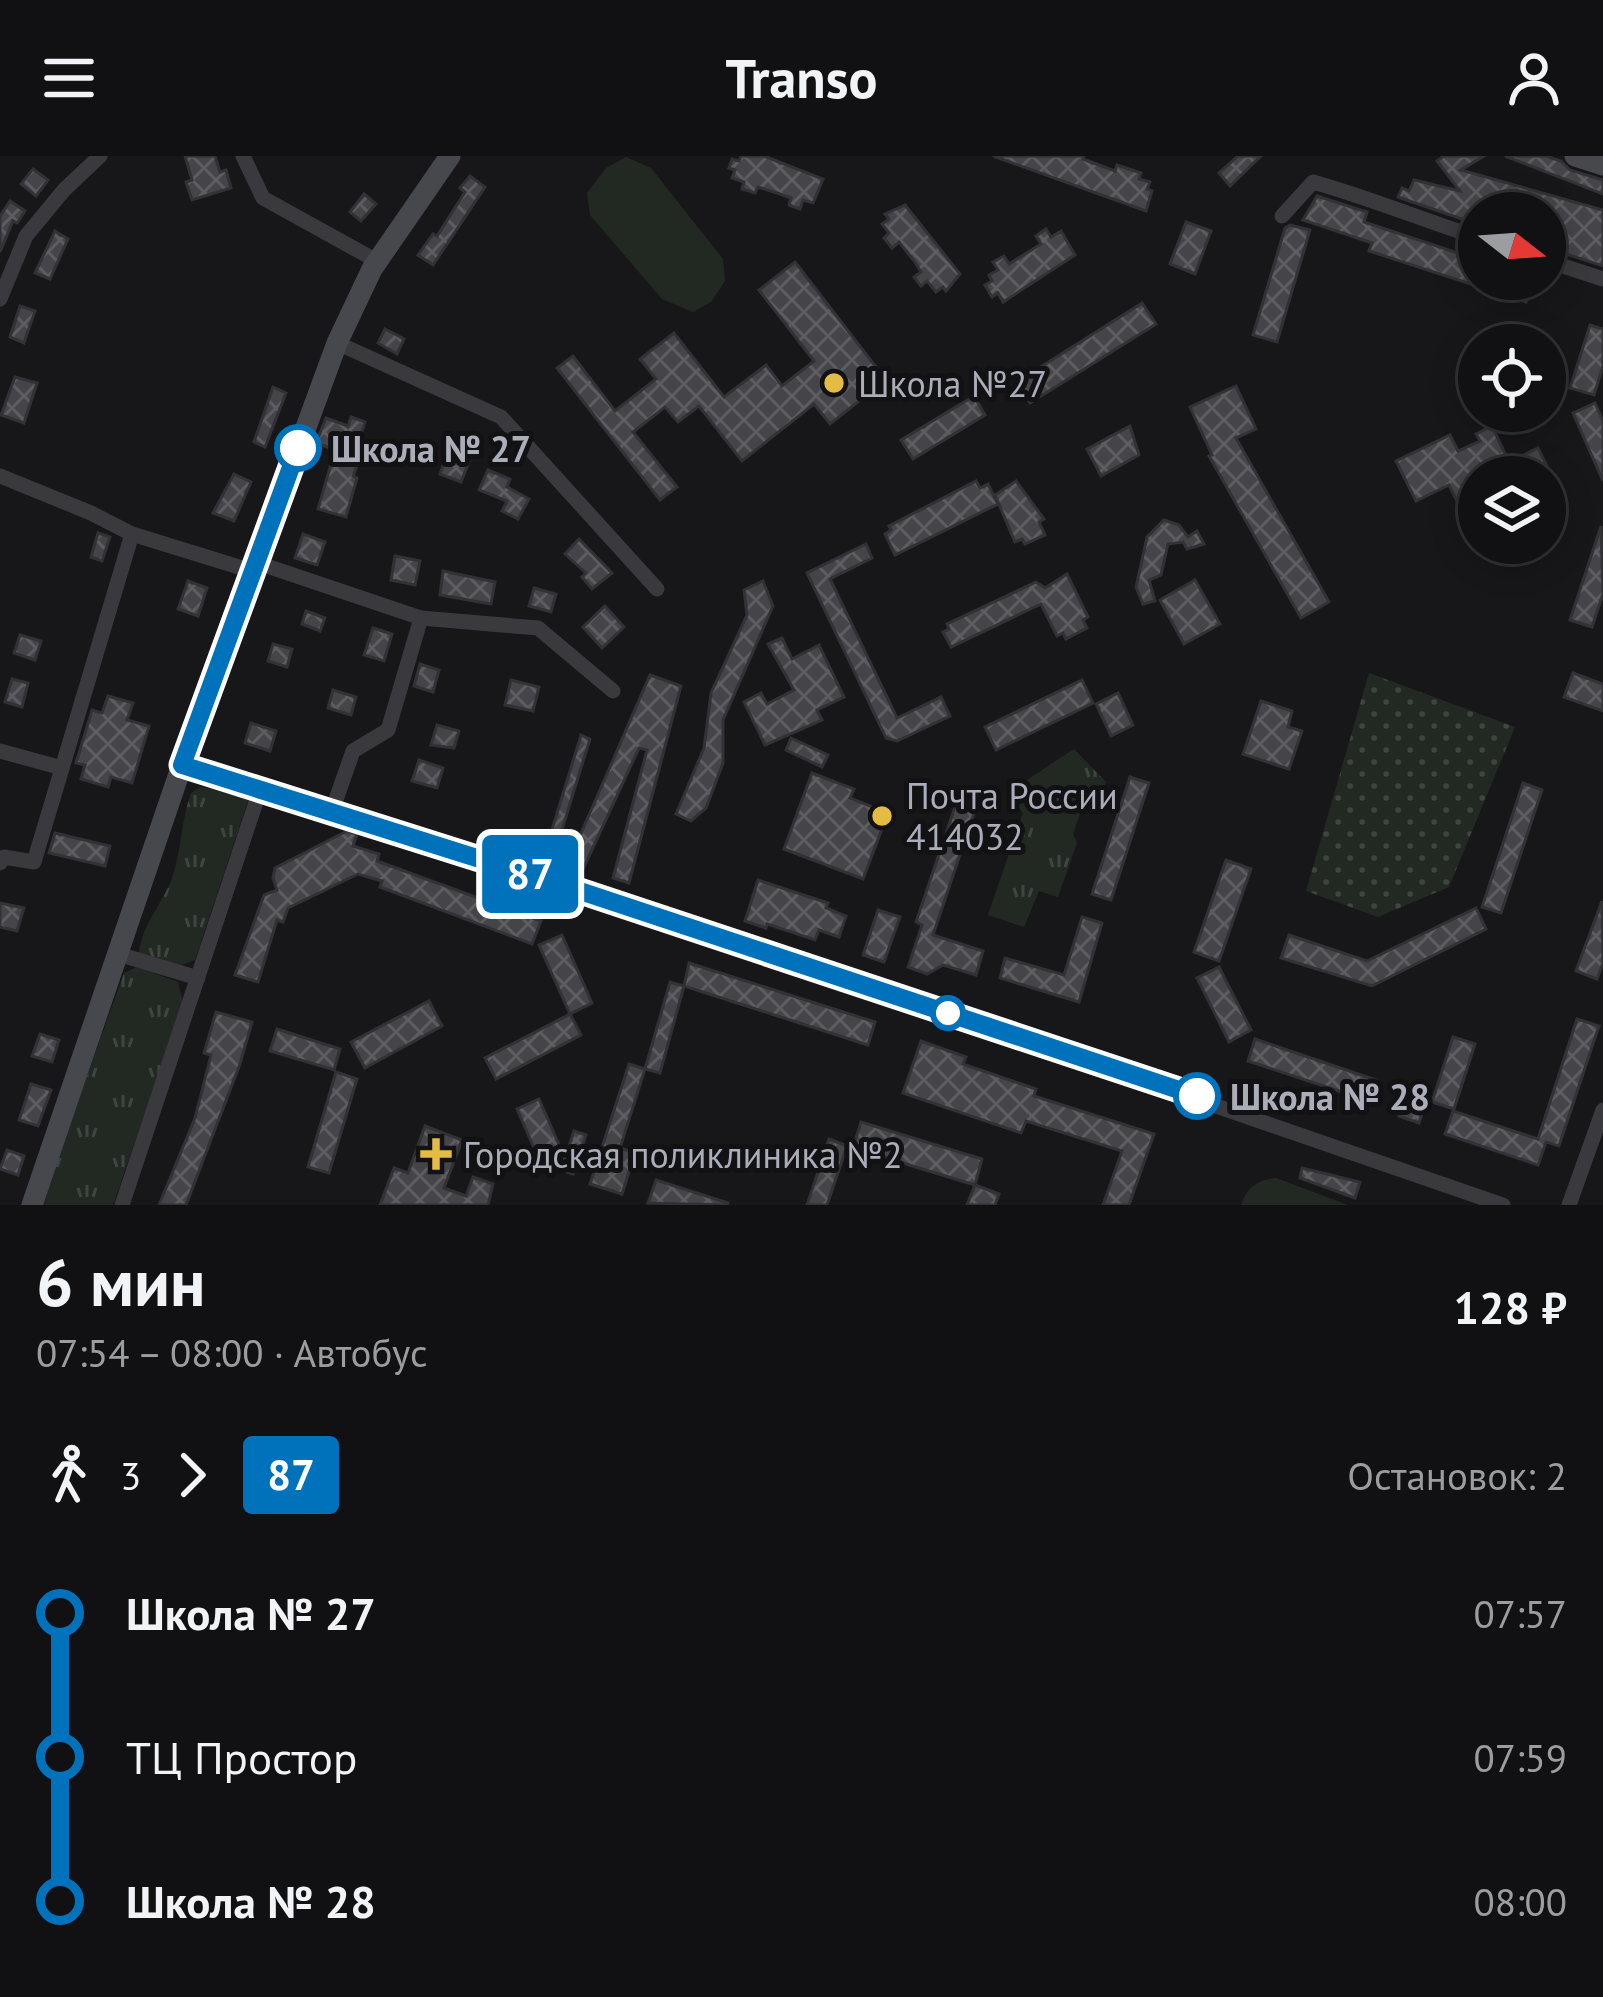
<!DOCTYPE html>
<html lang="ru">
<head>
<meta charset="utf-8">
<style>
	body { margin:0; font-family:"PT Sans",sans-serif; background:#1e1f21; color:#f1f3f6; height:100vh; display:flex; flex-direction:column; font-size:45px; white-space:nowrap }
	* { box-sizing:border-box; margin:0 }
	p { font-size:39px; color:#9c9da0 }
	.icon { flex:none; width:66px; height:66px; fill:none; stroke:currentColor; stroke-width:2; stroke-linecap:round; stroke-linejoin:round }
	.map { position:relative; height:1049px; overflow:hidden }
	.details { display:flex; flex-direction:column; background:#111113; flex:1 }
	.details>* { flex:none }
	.badge { padding:0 24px; border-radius:9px; font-size:42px; line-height:78px }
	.needle { width:78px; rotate:107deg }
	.tools { position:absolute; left:1458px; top:36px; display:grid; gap:24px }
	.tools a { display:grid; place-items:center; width:108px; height:108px; border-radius:50%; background:#111113; box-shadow:0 6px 30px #0003,0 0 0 3px #303133; font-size:60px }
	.map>.badge { position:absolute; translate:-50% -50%; box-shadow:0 0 0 6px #fff }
	.legs { display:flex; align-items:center; gap:18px; height:132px; padding:0 36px; font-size:39px }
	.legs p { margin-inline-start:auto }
	.headline { display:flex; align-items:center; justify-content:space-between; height:204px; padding:0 36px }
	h1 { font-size:66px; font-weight:600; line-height:90px }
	ul { padding:0 36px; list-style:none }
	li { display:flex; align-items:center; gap:42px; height:144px; font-size:45px }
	li i { display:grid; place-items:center; width:18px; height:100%; margin:0 15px; background:currentColor }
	li i::after { content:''; width:30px; height:30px; margin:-15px; border:9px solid; border-radius:50%; background:#111113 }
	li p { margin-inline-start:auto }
	li:first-child i { background:linear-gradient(#0000 50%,currentColor 0) }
	li:last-child i { background:linear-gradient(currentColor 50%,#0000 0) }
	header { display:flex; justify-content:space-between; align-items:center; height:156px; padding:0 36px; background:#111113; font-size:54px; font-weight:600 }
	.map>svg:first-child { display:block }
</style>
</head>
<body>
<header><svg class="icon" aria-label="menu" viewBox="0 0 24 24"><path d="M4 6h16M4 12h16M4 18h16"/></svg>Transo<svg class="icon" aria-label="person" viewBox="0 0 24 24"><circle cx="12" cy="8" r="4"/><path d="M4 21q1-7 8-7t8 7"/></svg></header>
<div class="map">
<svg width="1603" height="1049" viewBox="0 0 1603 1049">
	<defs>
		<pattern id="grass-dots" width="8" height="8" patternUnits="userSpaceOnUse" patternTransform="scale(3)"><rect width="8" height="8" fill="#222923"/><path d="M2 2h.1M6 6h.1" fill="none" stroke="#3f4541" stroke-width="1.8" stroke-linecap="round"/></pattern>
		<pattern id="park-tufts" width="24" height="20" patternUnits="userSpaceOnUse" patternTransform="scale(3)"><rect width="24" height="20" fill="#222923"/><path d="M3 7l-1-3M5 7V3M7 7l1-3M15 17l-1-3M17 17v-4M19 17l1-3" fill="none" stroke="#3f4541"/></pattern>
		<pattern id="building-cross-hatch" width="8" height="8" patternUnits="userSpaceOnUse" patternTransform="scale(3)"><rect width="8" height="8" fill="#454449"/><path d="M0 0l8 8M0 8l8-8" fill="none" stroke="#5d5c61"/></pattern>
	</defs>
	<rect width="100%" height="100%" fill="#171719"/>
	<polygon fill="url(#grass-dots)" points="1369,517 1515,571 1449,731 1378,761 1306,735"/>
	<g fill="url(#park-tufts)">
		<polygon points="1074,593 1106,626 1100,643 1083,649 1073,678 1077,687 1058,741 1039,735 1024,771 988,759 1023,657 1014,646 1018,630"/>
		<path d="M201,631L230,635L248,644L195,804L181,809L139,797C142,767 164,747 173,719C182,691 181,665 191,637Z"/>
		<polygon points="137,811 178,826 183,847 113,1049 41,1049 124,817"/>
	</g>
	<g fill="#222923">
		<polygon points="626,1 651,12 723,103 725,125 711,146 693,156 662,143 590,59 587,37 606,12"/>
		<path d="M1276,1022L1348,1049H1241C1247,1031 1257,1024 1276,1022Z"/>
	</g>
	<g fill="url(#building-cross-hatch)" stroke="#323135" stroke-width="3">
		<polygon points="185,0 215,0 220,16 226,14 231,32 192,44 186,26 192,24"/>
		<polygon points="741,0 764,0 823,23 813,47 803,44 800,53 789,49 791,42 780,38 758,31 755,37 742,33 744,26 732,22 735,14 729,12 732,3 739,5"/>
		<polygon points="993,0 1084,0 1083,3 1115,15 1117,9 1141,17 1139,23 1150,26 1147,33 1152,35 1146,55"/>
		<polygon points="1238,0 1261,0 1230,30 1219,17"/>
		<polygon points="1444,0 1484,0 1461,14 1603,54 1603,110 1551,93 1556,75 1545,71 1545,57 1505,57 1479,48 1479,69 1398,41 1402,32 1409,35 1414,24 1460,35 1437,5"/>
		<polygon points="1505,0 1546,0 1561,5 1570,14 1603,24 1603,38"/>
		<polygon points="33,13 48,24 36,40 21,28"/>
		<polygon points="470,20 485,31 433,109 418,99 433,78 437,80 465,36 460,32"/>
		<polygon points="364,38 376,48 361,65 350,56"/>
		<polygon points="1317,40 1367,56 1364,66 1479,104 1479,123 1534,123 1526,146 1369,95 1372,87 1303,64"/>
		<polygon points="10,45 25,55 17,67 13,65 0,96 0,60"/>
		<polygon points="905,49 960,118 946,135 943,131 936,136 927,125 921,130 914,121 921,116 915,106 899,86 892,92 884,82 889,77 882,68 889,63 885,58"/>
		<polygon points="1186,66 1211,75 1195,118 1170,108"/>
		<polygon points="1290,69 1310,74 1277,186 1253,179 1285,72"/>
		<polygon points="1046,73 1051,81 1061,75 1075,99 1003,146 998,137 992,141 985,129 992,125 989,119 998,114 993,106 1004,100 1009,108 1041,88 1036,80"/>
		<polygon points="55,75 68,83 50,123 35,117"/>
		<polygon points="795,106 886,224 830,268 814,248 742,305 699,250 678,266 665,251 633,276 677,331 660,344 557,212 573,200 615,255 656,223 640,203 674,177 724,241 766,209 782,230 814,205 759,134"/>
		<polygon points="1142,147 1156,168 1030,247 1017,226"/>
		<polygon points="20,150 35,155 24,187 10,181"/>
		<polygon points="1590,169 1603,173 1603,210 1594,239 1570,232"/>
		<polygon points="385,173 404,183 397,198 378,187"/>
		<polygon points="15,221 37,227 24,267 1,259"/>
		<polygon points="1236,230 1256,273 1236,282 1329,446 1301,462 1209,300 1212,299 1190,251"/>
		<polygon points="273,231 286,237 265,291 254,286"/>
		<polygon points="974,240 985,259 913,303 901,284"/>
		<polygon points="1595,247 1603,265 1603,325 1573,257"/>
		<polygon points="351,261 365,266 356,294 362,297 353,320 357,322 346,361 318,353 335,294 316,287 326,262 348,270"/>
		<polygon points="1130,270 1139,299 1101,320 1087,293"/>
		<polygon points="1492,270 1509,306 1538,292 1559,335 1545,342 1545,321 1479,321 1479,342 1460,351 1449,329 1416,345 1396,305 1450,279 1458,295 1480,285 1476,278"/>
		<polygon points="447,298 469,306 461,326 440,318"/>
		<polygon points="488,314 510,323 507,331 529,343 518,363 502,355 507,345 479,334"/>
		<polygon points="234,318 251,326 234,365 213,357"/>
		<polygon points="976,325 980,332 988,328 998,348 895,399 885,378 891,374 889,370"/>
		<polygon points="1016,325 1044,363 1039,366 1045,379 1025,388 1022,383 1015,386 995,339"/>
		<polygon points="1164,364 1179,369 1188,381 1197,375 1204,388 1187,393 1183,386 1168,388 1161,419 1149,424 1155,445 1143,448 1136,431 1147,381"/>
		<polygon points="1601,370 1603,438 1592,471 1570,464"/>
		<polygon points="98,377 110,381 102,405 91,401"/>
		<polygon points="303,378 325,386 317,409 295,402"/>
		<polygon points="579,383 612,417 592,433 582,421 586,417 565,398"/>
		<polygon points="866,388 872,402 830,423 897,562 941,541 950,560 897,585 886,582 807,417"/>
		<polygon points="395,400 420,405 415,429 391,424"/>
		<polygon points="443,415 495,426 491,448 440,439"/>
		<polygon points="1067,418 1088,461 1083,464 1087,472 1066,483 1063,477 1057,480 1041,448 951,491 943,476 949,473 947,468 1036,426 1045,432"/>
		<polygon points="1195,424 1220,468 1184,488 1160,444"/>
		<polygon points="188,425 207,432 198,460 178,453"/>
		<polygon points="763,425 773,450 723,564 723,607 706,652 691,665 676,658 704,592 711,537 747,459 744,434"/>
		<polygon points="534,432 556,438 551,456 529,450"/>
		<polygon points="605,450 624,471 602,492 583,471"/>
		<polygon points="306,455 325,462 320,475 302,468"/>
		<polygon points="373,472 392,478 384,505 364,499"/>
		<polygon points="20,479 41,485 35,504 14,497"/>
		<polygon points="782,482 792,503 819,489 844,541 817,554 822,564 765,589 744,546 761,537 767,548 794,534 768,488"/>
		<polygon points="273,488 292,493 287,511 268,505"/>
		<polygon points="420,508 439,514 433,536 414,530"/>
		<polygon points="1573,517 1603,528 1603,555 1564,541"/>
		<polygon points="650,519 681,530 629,727 613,722 647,594 639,592 584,711 572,698"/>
		<polygon points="12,523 28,527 22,551 5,546"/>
		<polygon points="511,524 539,531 533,555 505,549"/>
		<polygon points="1082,524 1093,547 996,594 985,571"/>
		<polygon points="333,534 356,541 351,559 328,552"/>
		<polygon points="1118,537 1133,569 1111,580 1096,548"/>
		<polygon points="108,540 133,547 127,564 149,570 132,627 111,621 108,631 81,623 85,609 76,607 92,554 102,557"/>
		<polygon points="1261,545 1292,555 1288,571 1302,575 1289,613 1243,598"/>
		<polygon points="251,567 276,575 270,595 245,587"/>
		<polygon points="437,569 459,575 454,592 431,589"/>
		<polygon points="581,579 590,583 552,706 543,703"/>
		<polygon points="791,582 828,599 822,611 786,594"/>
		<polygon points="419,604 443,612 437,632 412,625"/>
		<polygon points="812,617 854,633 850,642 888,657 863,723 784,693"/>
		<polygon points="1130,621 1149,627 1111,744 1092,738"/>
		<polygon points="1523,627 1542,634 1501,757 1482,751"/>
		<polygon points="957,645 976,651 933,779 983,795 976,819 943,809 927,818 908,811 922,769 916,766"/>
		<polygon points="347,675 357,678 353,690 379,698 377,705 541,765 532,788 380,731 382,725 358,718 288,752 283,766 277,764 258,826 235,819 264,739 277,734 273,722 275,712"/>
		<polygon points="55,677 110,690 105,710 49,697"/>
		<polygon points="1226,704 1251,713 1219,805 1194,796"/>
		<polygon points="758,724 828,747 826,752 846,760 839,781 819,774 815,784 767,768 766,772 745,765"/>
		<polygon points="1602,745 1603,807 1597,823 1576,815"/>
		<polygon points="0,747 24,752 17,775 0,771"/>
		<polygon points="1476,752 1486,773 1372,830 1281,802 1289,779 1367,805"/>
		<polygon points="878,754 900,761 884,806 863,799"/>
		<polygon points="1082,761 1102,767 1079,846 1000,822 1005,802 1064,819"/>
		<polygon points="562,779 592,847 570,858 539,789"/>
		<polygon points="689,807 875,866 868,889 684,830"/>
		<polygon points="1219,811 1251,874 1229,886 1197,822"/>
		<polygon points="670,826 684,830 660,917 645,913"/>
		<polygon points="429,845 442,870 365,912 351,886"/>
		<polygon points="216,856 252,866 240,908 186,1049 159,1049 195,962 211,899 204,897"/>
		<polygon points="570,858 581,879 496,923 485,902"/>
		<polygon points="1577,863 1599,870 1559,990 1546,986 1538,1009 1445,978 1453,955 1538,983"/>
		<polygon points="277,873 340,893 334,914 270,895"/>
		<polygon points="40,878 59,884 52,906 32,900"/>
		<polygon points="1453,881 1475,888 1454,953 1432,946"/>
		<polygon points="1255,883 1376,924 1369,945 1248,905"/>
		<polygon points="921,885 966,901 963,908 1036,933 1034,940 1154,978 1129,1049 1103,1049 1122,995 1026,965 1021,977 903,937"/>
		<polygon points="629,908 645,913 620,992 635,997 622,1038 590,1028"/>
		<polygon points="336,916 357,923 329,1017 308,1011"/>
		<polygon points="31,928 51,934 38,970 19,964"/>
		<polygon points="1405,942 1425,949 1419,967 1399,960"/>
		<polygon points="539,943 560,991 538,1001 517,953"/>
		<polygon points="861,966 982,1003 975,1029 853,992"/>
		<polygon points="425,970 462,984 444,1032 466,1040 473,1021 493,1028 488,1049 380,1049 394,1012 408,1017"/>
		<polygon points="574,975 586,979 573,1018 561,1014"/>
		<polygon points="829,983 847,990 827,1049 807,1049"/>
		<polygon points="7,994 24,1000 18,1019 0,1013"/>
		<polygon points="1302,1012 1360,1026 1355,1042 1300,1022"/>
		<polygon points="656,1024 728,1047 727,1049 648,1047"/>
		<polygon points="975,1029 999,1038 995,1049 967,1049"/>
	</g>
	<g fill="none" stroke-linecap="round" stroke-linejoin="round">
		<g stroke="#39393e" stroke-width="15">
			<polyline points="243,0 263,42 377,105"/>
			<path d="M1282,60L1313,26C1370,42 1423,64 1479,82"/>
			<polyline points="1545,104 1603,123"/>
			<polyline points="0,143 26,80 64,34 100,0"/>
			<polyline points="337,187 501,261 657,433"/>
			<polyline points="0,320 91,357 132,378 252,415"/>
			<polyline points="255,406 421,462 538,472 613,535"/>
			<polyline points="0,595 62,612"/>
			<polyline points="182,609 559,727 906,843 1503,1049"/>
			<polyline points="332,655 353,595 388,574 421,462"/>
			<polyline points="0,707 4,701 34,706 132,378"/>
			<polyline points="118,798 198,822"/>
			<polyline points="122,1049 260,634"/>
			<polyline points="1569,1049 1603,954"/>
		</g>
		<g stroke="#47484e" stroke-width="21">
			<polyline points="1575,0 1603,9"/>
			<polyline points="32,1049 182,609 337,187 372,113 450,0"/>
		</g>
	</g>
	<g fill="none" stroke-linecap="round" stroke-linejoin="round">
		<g stroke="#fff" stroke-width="27">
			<polyline id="line-1" points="298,292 182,609 559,728 1197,940"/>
		</g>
		<use href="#line-1" stroke="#0072bc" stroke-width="18"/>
	</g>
	<g fill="#e4bc44" stroke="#121214" stroke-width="4.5">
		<circle cx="834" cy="227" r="12"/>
		<circle cx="882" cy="660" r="12"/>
		<path d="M430 980h12v12h12v12h-12v12h-12v-12h-12v-12h12z"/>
	</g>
	<g fill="#fff" stroke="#0072bc" stroke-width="6">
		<circle cx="298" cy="292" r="21"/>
		<circle cx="948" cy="857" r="15"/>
		<circle cx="1197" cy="940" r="21"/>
	</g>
	<g text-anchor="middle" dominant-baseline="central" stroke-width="10" stroke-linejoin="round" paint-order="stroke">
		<g font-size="36" fill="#abadb8" stroke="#121214" text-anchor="start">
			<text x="858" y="227">Школа №27</text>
			<text x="906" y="639">Почта России<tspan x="906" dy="41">414032</tspan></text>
			<text x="463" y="998">Городская поликлиника №2</text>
		</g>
		<g font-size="36" font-weight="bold" fill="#abadb8" stroke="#121214" text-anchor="start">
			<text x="331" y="292">Школа № 27</text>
			<text x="1230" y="940">Школа № 28</text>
		</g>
	</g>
</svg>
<div class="tools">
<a><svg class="needle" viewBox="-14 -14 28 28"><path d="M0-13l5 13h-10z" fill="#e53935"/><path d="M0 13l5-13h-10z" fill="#9c9da0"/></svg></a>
<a><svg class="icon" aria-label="locate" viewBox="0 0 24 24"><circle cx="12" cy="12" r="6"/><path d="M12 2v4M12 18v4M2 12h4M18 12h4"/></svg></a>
<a><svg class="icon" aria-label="layers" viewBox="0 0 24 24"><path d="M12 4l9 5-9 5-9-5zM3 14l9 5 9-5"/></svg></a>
</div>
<b class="badge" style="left:530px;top:718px;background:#0072bc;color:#fff">87</b>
</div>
<section class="details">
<div class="headline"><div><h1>6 мин</h1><p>07:54 – 08:00 · Автобус</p></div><b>128 ₽</b></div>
<div class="legs"><svg class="icon" aria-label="walk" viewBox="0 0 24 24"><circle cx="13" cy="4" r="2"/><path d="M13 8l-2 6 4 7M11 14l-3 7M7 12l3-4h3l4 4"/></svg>3<svg class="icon" aria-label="forward" viewBox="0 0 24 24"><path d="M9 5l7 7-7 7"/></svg><b class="badge" style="background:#0072bc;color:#fff">87</b><p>Остановок: 2</p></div>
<ul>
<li><i style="color:#0072bc"></i><b>Школа № 27</b><p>07:57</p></li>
<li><i style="color:#0072bc"></i><span>ТЦ Простор</span><p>07:59</p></li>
<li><i style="color:#0072bc"></i><b>Школа № 28</b><p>08:00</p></li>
</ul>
</section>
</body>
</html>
